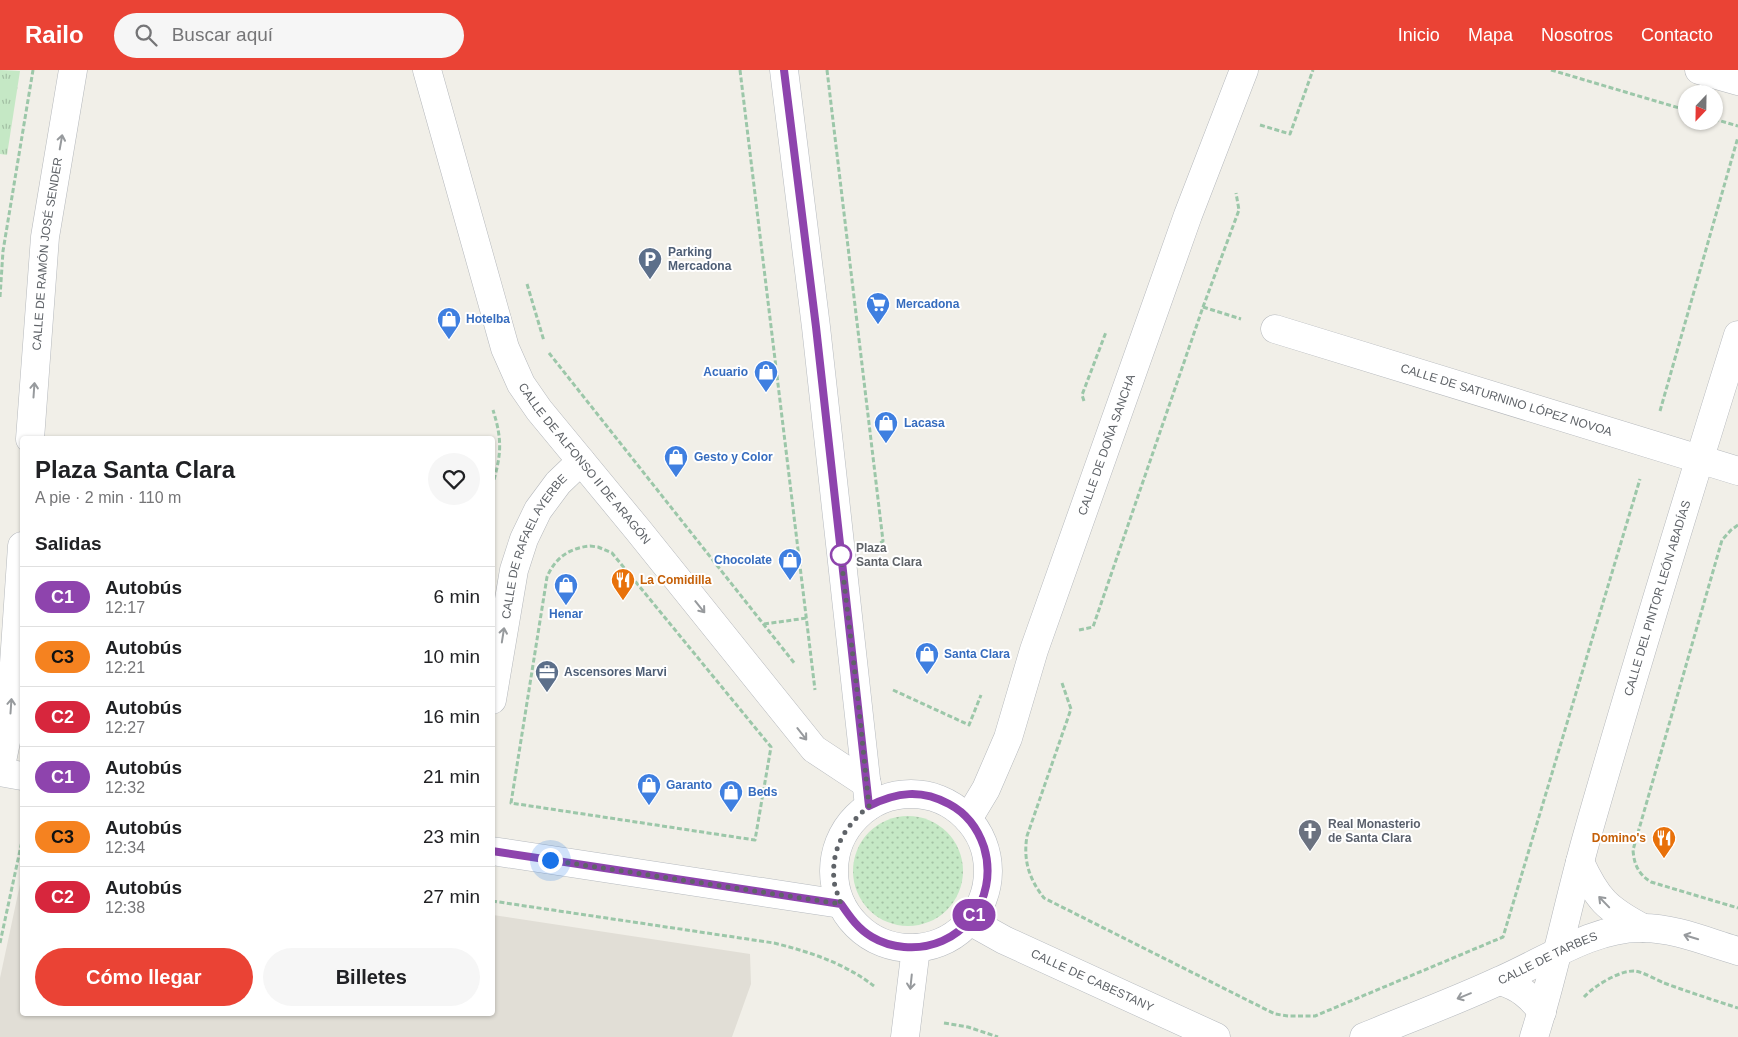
<!DOCTYPE html>
<html lang="es">
<head>
<meta charset="utf-8">
<style>
	body { margin:0; font-family:Helvetica,sans-serif; background:#f6f6f6; color:#202124; height:100vh; display:flex; flex-direction:column; font-size:19px; white-space:nowrap }
	* { box-sizing:border-box; margin:0 }
	p { font-size:16px; color:#757577 }
	.icon { flex:none; width:28px; height:28px; fill:none; stroke:currentColor; stroke-width:2; stroke-linecap:round; stroke-linejoin:round }
	.map { position:relative; flex:1; overflow:hidden }
	.panel { position:absolute; left:20px; top:366px; width:475px; height:580px; display:flex; flex-direction:column; background:#fff; border-radius:5px; box-shadow:0 1px 4px #0004 }
	.panel>* { flex:none }
	.badge { padding:0 10px; border-radius:16px; font-size:18px; line-height:32px }
	.needle { width:32px; rotate:202deg }
	.buttons { position:absolute; left:1678px; top:15px; display:grid; gap:10px }
	.buttons a { display:grid; place-items:center; width:45px; height:45px; border-radius:50%; background:#fff; box-shadow:0 1px 4px #0004; font-size:25px }
	.you { position:absolute; width:25px; height:25px; margin:-12px; border:4px solid #fff; border-radius:50%; background:#1a73e8; box-shadow:0 0 0 8px #1a73e833 }
	.map>.badge { position:absolute; translate:-50% -50%; box-shadow:0 0 0 2px #fff }
	h2 { padding:0 15px; font-size:19px; line-height:45px }
	.round { display:grid; place-items:center; flex:none; width:52px; height:52px; border-radius:26px; background:#f6f6f6 }
	.summary { display:flex; align-items:center; justify-content:space-between; height:85px; padding:0 15px }
	h1 { font-size:24px; font-weight:600; line-height:38px }
	.primary-button { display:flex; gap:10px; margin-top:auto; padding:10px 15px }
	.primary-button a { flex:1; height:58px; border-radius:30px; background:#ea4335; color:#fff; font-size:20px; font-weight:600; line-height:58px; text-align:center }
	.primary-button a+a { background:#f6f6f6; color:#202124 }
	ul { padding:0; list-style:none }
	li { display:flex; align-items:center; gap:15px; height:60px; padding:0 15px; border-top:1px solid #e0e0e0 }
	li div { flex:1 }
	li b { display:block; font-size:19px }
	li em { font-style:normal }
	li .badge { min-width:55px; font-weight:700; text-align:center }
	header { display:flex; align-items:center; gap:30px; box-sizing:border-box; height:70px; padding:0 25px; background:#ea4335; color:#fff }
	header strong { font-size:24px }
	nav { display:flex; gap:28px; margin-inline-start:auto; font-size:18px }
	.search { width:350px; height:45px; background:#f6f6f6; display:flex; align-items:center; gap:12px; box-sizing:border-box; padding:0 18px; border-radius:28px; color:#757577; font-size:19px }
	.map>svg:first-child { display:block }
</style>
</head>
<body>
<header>
<strong>Railo</strong>
<div class="search"><svg class="icon" aria-label="search" viewBox="0 0 24 24"><circle cx="10" cy="10" r="6"/><path d="M15 15l6 6"/></svg>Buscar aquí</div>
<nav><a>Inicio</a><a>Mapa</a><a>Nosotros</a><a>Contacto</a></nav>
</header>
<div class="map">
<svg width="1738" height="967" viewBox="0 0 1738 967">
	<defs>
		<pattern id="grass-tufts" width="24" height="20" patternUnits="userSpaceOnUse" patternTransform="scale(1.25)"><rect width="24" height="20" fill="#c5e8c5"/><path d="M3 7l-1-3M5 7V3M7 7l1-3M15 17l-1-3M17 17v-4M19 17l1-3" fill="none" stroke="#a3c0a4"/></pattern>
		<pattern id="garden-dots" width="8" height="8" patternUnits="userSpaceOnUse" patternTransform="scale(1.25)"><rect width="8" height="8" fill="#c5e8c5"/><path d="M2 2h.1M6 6h.1" fill="none" stroke="#a3c0a4" stroke-width="1.8" stroke-linecap="round"/></pattern>
	</defs>
	<rect width="100%" height="100%" fill="#f1efe8"/>
	<polygon fill="#e1ded6" points="22,805 22,944 492,944 493,845 750,884 751,914 732,967 0,967 0,908"/>
	<polygon fill="url(#grass-tufts)" points="0,0 20,1 7,85 0,84"/>
	<circle fill="url(#garden-dots)" cx="908" cy="801" r="55"/>
	<g fill="none" stroke-linecap="round" stroke-linejoin="round">
		<g stroke="#b5b8bc" stroke-width="29">
			<g id="street">
				<path id="s1" d="M427,0L505,278L521,314L539,340L638,460L814,679L867,714"/>
				<polyline points="1699,0 1738,11"/>
				<path id="s2" d="M1275,259L1738,401"/>
				<path id="s3" d="M30,369L45,167L73,0"/>
				<path id="s4" d="M492,630L514,500L524,469L538,440L558,413L581,391"/>
				<polyline points="0,701 10,652 22,476"/>
				<path id="s5" d="M968,749L986,719L1008,668L1034,580L1188,145L1244,0"/>
				<path d="M1580,792C1597,829 1607,839 1643,858"/>
				<path d="M1500,911C1519,917 1531,926 1542,942"/>
				<polyline points="905,967 916,878"/>
				<path id="s6" d="M1534,967C1555,901 1568,833 1587,766C1635,598 1686,432 1738,265"/>
			</g>
		</g>
		<g stroke="#b6babf" stroke-width="29">
			<g id="secondary">
				<polyline points="784,0 816,257 869,736"/>
				<polyline points="0,702 22,706"/>
				<circle cx="911" cy="801" r="77"/>
				<polyline points="492,781 841,834"/>
				<path id="s7" d="M970,851L1004,870L1216,967"/>
				<path id="s8" d="M1364,967C1410,948 1456,931 1501,910C1545,891 1593,857 1642,858C1675,858 1707,872 1738,881"/>
			</g>
		</g>
		<g stroke="#9cc7a9" stroke-width="3" stroke-dasharray="5 2.5" stroke-linecap="butt">
			<polyline points="740,0 815,620"/>
			<polyline points="827,0 883,471 876,476"/>
			<polyline points="1551,0 1686,40"/>
			<polyline points="1714,49 1738,56"/>
			<polyline points="1260,55 1290,64 1313,0"/>
			<polyline points="527,214 544,271"/>
			<polyline points="0,227 3,181 33,0"/>
			<polyline points="1203,237 1241,249"/>
			<polyline points="549,283 795,594"/>
			<polyline points="1084,331 1082,325 1106,262"/>
			<polyline points="1660,341 1738,67"/>
			<path d="M492,417C501,385 503,372 493,340"/>
			<path d="M1738,455L1731,460L1722,470L1633,780C1634,794 1638,804 1651,812L1738,838"/>
			<path d="M590,476L598,477L612,483L771,677L755,770L511,733L547,507C555,488 569,478 590,476Z"/>
			<polyline points="764,554 807,548"/>
			<polyline points="1079,560 1093,557 1203,237 1239,140 1236,123"/>
			<path d="M1062,613L1071,639L1027,766C1023,790 1029,809 1044,828L1275,944L1288,946H1315L1503,867L1640,409"/>
			<polyline points="893,620 969,655 981,625"/>
			<path d="M492,831L774,873C810,882 844,893 874,916"/>
			<polyline points="0,873 22,771"/>
			<path d="M1584,927C1594,916 1620,900 1635,901C1643,902 1657,910 1664,913C1689,922 1713,930 1738,938"/>
			<polyline points="944,953 968,957 998,967"/>
		</g>
		<use href="#street" stroke="#fff" stroke-width="28"/>
		<use href="#secondary" stroke="#fff" stroke-width="28"/>
	</g>
	<defs><path id="oneway-shaft" d="M-6 0H5M1.5-3L5.5 0L1.5 3" fill="none" stroke-width="1.6" stroke-linecap="round" stroke-linejoin="round" transform="scale(1.25)"/></defs>
	<g stroke="#979a9d">
		<use href="#oneway-shaft" transform="translate(61 72) rotate(-80)"/>
		<use href="#oneway-shaft" transform="translate(34 320) rotate(-86)"/>
		<use href="#oneway-shaft" transform="translate(700 537) rotate(51)"/>
		<use href="#oneway-shaft" transform="translate(503 565) rotate(-81)"/>
		<use href="#oneway-shaft" transform="translate(11 636) rotate(-86)"/>
		<use href="#oneway-shaft" transform="translate(802 664) rotate(52)"/>
		<use href="#oneway-shaft" transform="translate(1604 832) rotate(-134)"/>
		<use href="#oneway-shaft" transform="translate(1691 867) rotate(-163)"/>
		<use href="#oneway-shaft" transform="translate(911 912) rotate(96)"/>
		<use href="#oneway-shaft" transform="translate(1464 926) rotate(158)"/>
	</g>
	<g fill="none" stroke-linecap="round" stroke-linejoin="round">
		<g stroke="#fff" stroke-width="11">
			<path id="line" d="M492,781L841,834C850,847 858,859 872,867C882,873 893,876 904,877C960,882 1000,830 984,777C978,759 966,743 949,734C921,719 897,722 869,736L816,257L784,0"/>
		</g>
		<use href="#line" stroke="#8e44ad" stroke-width="8"/>
		<path stroke="#5f6368" stroke-width="5" stroke-dasharray="0 9" d="M550,790L841,834C839,827 835,819 834,811C831,777 845,757 869,736L857,620L840,479L841,485"/>
	</g>
	<defs>
		<g id="parking-pin" transform="scale(1.25)"><path d="M0 17L-7.5 6A9.5 9.5 0 1 1 7.5 6Z" fill="#5c6f8a" stroke="#fff"/><path d="M-3.5-5.5H1a3.5 3.5 0 0 1 0 7H-1V5.5H-3.5ZM-1-3.4V-.6H.8a1.4 1.4 0 0 0 0-2.8Z" fill="#fff"/></g>
		<g id="supermarket-pin" transform="scale(1.25)"><path d="M0 17L-7.5 6A9.5 9.5 0 1 1 7.5 6Z" fill="#3f7fe0" stroke="#fff"/><path d="M-6-5.5h2.5l.6 2H6L4.5 2H-2.5L-4.4-4H-6ZM-1.5 3.2a1.3 1.3 0 1 0 .1 0ZM3 3.2a1.3 1.3 0 1 0 .1 0Z" fill="#fff"/></g>
		<g id="shop-pin" transform="scale(1.25)"><path d="M0 17L-7.5 6A9.5 9.5 0 1 1 7.5 6Z" fill="#3f7fe0" stroke="#fff"/><path d="M-5-2.5h2.3a2.7 3.5 0 0 1 5.4 0H5L5.5 6h-11ZM-1.5-2.5h3a1.5 2.3 0 0 0-3 0Z" fill="#fff"/></g>
		<g id="restaurant-pin" transform="scale(1.25)"><path d="M0 17L-7.5 6A9.5 9.5 0 1 1 7.5 6Z" fill="#e8710a" stroke="#fff"/><path d="M-5-6h1v4h1v-4h1v4h1v-4h1v5L-1.5 .5V6h-2V.5L-5-1ZM5-6V6H3V1.5H1.5Q1.5-4 5-6Z" fill="#fff"/></g>
		<g id="office-pin" transform="scale(1.25)"><path d="M0 17L-7.5 6A9.5 9.5 0 1 1 7.5 6Z" fill="#5c6f8a" stroke="#fff"/><path d="M-6-3h4V-5.5h4V-3h4V5H-6ZM-1-4.5V-3h2v-1.5ZM-6 0V1H6V0Z" fill="#fff"/></g>
		<g id="church-pin" transform="scale(1.25)"><path d="M0 17L-7.5 6A9.5 9.5 0 1 1 7.5 6Z" fill="#6b7280" stroke="#fff"/><path d="M-1.2-6h2.4v3.5h3.3v2.4h-3.3V6h-2.4V-.1h-3.3v-2.4h3.3Z" fill="#fff"/></g>
	</defs>
	<g fill-rule="evenodd">
		<use href="#parking-pin" x="650" y="189"/>
		<use href="#supermarket-pin" x="878" y="234"/>
		<use href="#shop-pin" x="449" y="249"/>
		<use href="#shop-pin" x="766" y="302"/>
		<use href="#shop-pin" x="886" y="353"/>
		<use href="#shop-pin" x="676" y="387"/>
		<use href="#shop-pin" x="790" y="490"/>
		<use href="#restaurant-pin" x="623" y="510"/>
		<use href="#shop-pin" x="566" y="515"/>
		<use href="#shop-pin" x="927" y="584"/>
		<use href="#office-pin" x="547" y="602"/>
		<use href="#shop-pin" x="649" y="715"/>
		<use href="#shop-pin" x="731" y="722"/>
		<use href="#church-pin" x="1310" y="761"/>
		<use href="#restaurant-pin" x="1664" y="768"/>
	</g>
	<circle fill="#fff" stroke="#8e44ad" stroke-width="2.5" cx="841" cy="485" r="10"/>
	<g text-anchor="middle" dominant-baseline="central" stroke-width="4" stroke-linejoin="round" paint-order="stroke">
		<g font-size="12" font-weight="bold" fill="#4e5e75" stroke="#fff" text-anchor="start">
			<text x="668" y="182">Parking<tspan x="668" dy="14">Mercadona</tspan></text>
			<text x="564" y="602">Ascensores Marvi</text>
		</g>
		<g font-size="12" fill="#5f6368" stroke="#fff">
			<text stroke="none"><textPath href="#s3" startOffset="186">CALLE DE RAMÓN JOSÉ SENDER</textPath></text>
			<text stroke="none"><textPath href="#s2" startOffset="242">CALLE DE SATURNINO LÓPEZ NOVOA</textPath></text>
			<text stroke="none"><textPath href="#s5" startOffset="400">CALLE DE DOÑA SANCHA</textPath></text>
			<text stroke="none"><textPath href="#s1" startOffset="430">CALLE DE ALFONSO II DE ARAGÓN</textPath></text>
			<text stroke="none"><textPath href="#s4" startOffset="161">CALLE DE RAFAEL AYERBE</textPath></text>
			<text stroke="none"><textPath href="#s6" startOffset="456">CALLE DEL PINTOR LEÓN ABADÍAS</textPath></text>
			<text stroke="none"><textPath href="#s8" startOffset="200">CALLE DE TARBES</textPath></text>
			<text stroke="none"><textPath href="#s7" startOffset="136">CALLE DE CABESTANY</textPath></text>
		</g>
		<g font-size="12" font-weight="bold" fill="#366cbe" stroke="#fff" text-anchor="start">
			<text x="896" y="234">Mercadona</text>
			<text x="466" y="249">Hotelba</text>
			<text x="748" y="302" text-anchor="end">Acuario</text>
			<text x="904" y="353">Lacasa</text>
			<text x="694" y="387">Gesto y Color</text>
			<text x="772" y="490" text-anchor="end">Chocolate</text>
			<text x="566" y="544" text-anchor="middle">Henar</text>
			<text x="944" y="584">Santa Clara</text>
			<text x="666" y="715">Garanto</text>
			<text x="748" y="722">Beds</text>
		</g>
		<g font-size="12" font-weight="bold" fill="#5f6368" stroke="#fff" text-anchor="start">
			<text x="856" y="478">Plaza<tspan x="856" dy="14">Santa Clara</tspan></text>
		</g>
		<g font-size="12" font-weight="bold" fill="#c56008" stroke="#fff" text-anchor="start">
			<text x="640" y="510">La Comidilla</text>
			<text x="1646" y="768" text-anchor="end">Domino's</text>
		</g>
		<g font-size="12" font-weight="bold" fill="#5b616d" stroke="#fff" text-anchor="start">
			<text x="1328" y="754">Real Monasterio<tspan x="1328" dy="14">de Santa Clara</tspan></text>
		</g>
	</g>
</svg>
<div class="buttons">
<a><svg class="needle" viewBox="-14 -14 28 28"><path d="M0-13l5 13h-10z" fill="#e53935"/><path d="M0 13l5-13h-10z" fill="#757577"/></svg></a>
</div>
<div class="you" style="left:550px;top:790px"></div>
<b class="badge" style="left:974px;top:845px;background:#8e44ad;color:#fff">C1</b>
<section class="panel">
<div class="summary"><div><h1>Plaza Santa Clara</h1><p>A pie · 2 min · 110 m</p></div><a class="round"><svg class="icon" aria-label="heart" viewBox="0 0 24 24"><path d="M12 20l-8-8c-3-5 5-10 8-4 3-6 11-1 8 4z"/></svg></a></div>
<h2>Salidas</h2>
<ul>
<li><span class="badge" style="background:#8e44ad;color:#fff">C1</span><div><b>Autobús</b><p>12:17</p></div><em>6 min</em></li>
<li><span class="badge" style="background:#f58220;color:#111">C3</span><div><b>Autobús</b><p>12:21</p></div><em>10 min</em></li>
<li><span class="badge" style="background:#d7263d;color:#fff">C2</span><div><b>Autobús</b><p>12:27</p></div><em>16 min</em></li>
<li><span class="badge" style="background:#8e44ad;color:#fff">C1</span><div><b>Autobús</b><p>12:32</p></div><em>21 min</em></li>
<li><span class="badge" style="background:#f58220;color:#111">C3</span><div><b>Autobús</b><p>12:34</p></div><em>23 min</em></li>
<li><span class="badge" style="background:#d7263d;color:#fff">C2</span><div><b>Autobús</b><p>12:38</p></div><em>27 min</em></li>
</ul>
<div class="primary-button"><a>Cómo llegar</a><a>Billetes</a></div>
</section>
</div>
</body>
</html>
